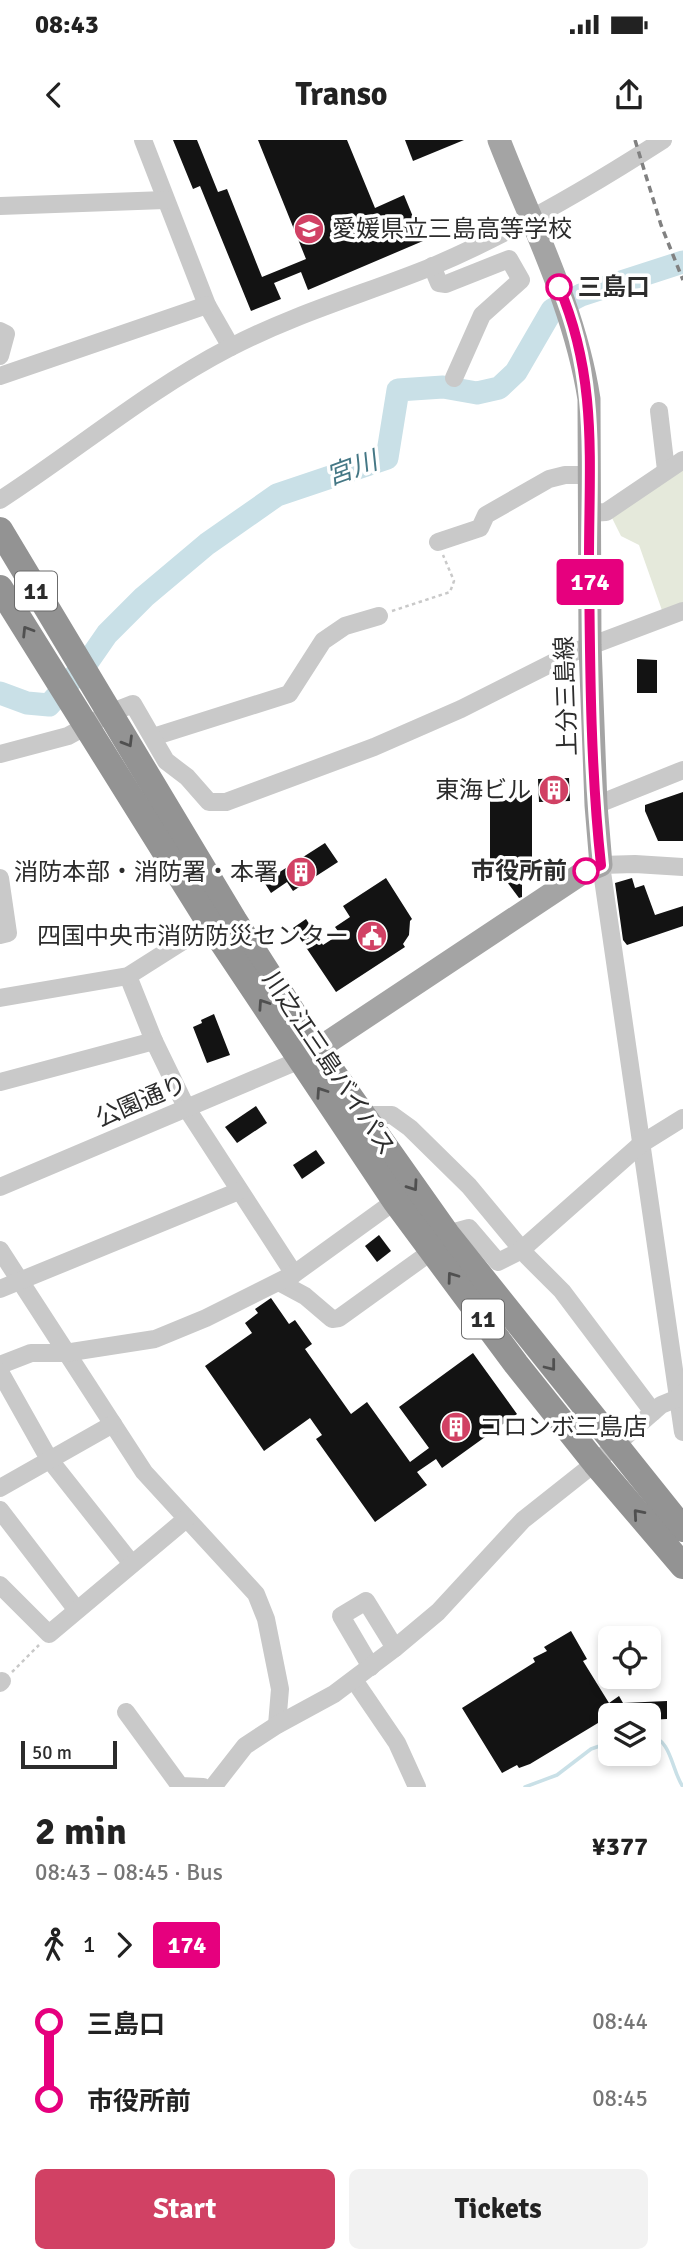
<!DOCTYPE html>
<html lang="en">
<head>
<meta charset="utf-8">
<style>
	body { margin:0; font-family:Signika,"Noto Sans JP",sans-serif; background:#f2f2f2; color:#222; height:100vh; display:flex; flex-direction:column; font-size:26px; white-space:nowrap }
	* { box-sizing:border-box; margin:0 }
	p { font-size:23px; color:#767676 }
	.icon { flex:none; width:38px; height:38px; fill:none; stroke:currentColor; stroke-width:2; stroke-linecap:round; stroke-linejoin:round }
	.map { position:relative; height:1647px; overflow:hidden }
	.drawer { display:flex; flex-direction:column; background:#fff; flex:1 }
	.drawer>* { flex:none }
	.badge { padding:0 14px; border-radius:5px; font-size:24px; line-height:46px }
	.controls { position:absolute; left:598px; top:1486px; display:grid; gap:14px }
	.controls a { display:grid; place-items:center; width:63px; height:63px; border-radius:10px; background:#fff; box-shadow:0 4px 10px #0003; font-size:35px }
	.scale { position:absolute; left:21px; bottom:18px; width:96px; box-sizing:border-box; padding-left:7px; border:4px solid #2c2c2c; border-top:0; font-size:19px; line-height:24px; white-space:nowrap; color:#2c2c2c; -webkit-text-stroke:5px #fff; paint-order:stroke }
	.map>.badge { position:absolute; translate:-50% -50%; box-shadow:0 0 0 4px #fff }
	.legs { display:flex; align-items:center; gap:10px; height:77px; padding:0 35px; font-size:23px }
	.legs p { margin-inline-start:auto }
	.head { display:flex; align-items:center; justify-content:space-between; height:119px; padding:0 35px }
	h1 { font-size:38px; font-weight:700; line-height:52px }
	.cta { display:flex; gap:14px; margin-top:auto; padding:14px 35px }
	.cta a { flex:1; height:80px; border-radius:10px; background:#d14164; color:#fff; font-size:28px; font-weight:700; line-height:80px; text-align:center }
	.cta a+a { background:#f2f2f2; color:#222 }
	ul { padding:0 35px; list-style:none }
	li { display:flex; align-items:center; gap:24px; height:77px; font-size:26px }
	li i { display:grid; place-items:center; width:10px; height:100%; margin:0 9px; background:currentColor }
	li i::after { content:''; width:18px; height:18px; margin:-9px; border:5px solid; border-radius:50%; background:#fff }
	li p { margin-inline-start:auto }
	li:first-child i { background:linear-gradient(#0000 50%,currentColor 0) }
	li:last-child i { background:linear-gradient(currentColor 50%,#0000 0) }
	.status { display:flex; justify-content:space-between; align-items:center; height:49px; padding:0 35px; background:#fff; direction:ltr }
	.status svg { height:19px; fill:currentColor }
	header { display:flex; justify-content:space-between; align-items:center; height:91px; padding:0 35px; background:#fff; font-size:32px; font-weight:700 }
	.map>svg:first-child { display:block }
</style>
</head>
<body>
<div class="status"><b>08:43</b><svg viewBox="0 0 49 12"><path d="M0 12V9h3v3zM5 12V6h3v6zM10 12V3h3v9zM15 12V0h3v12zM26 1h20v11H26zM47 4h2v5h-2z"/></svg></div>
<header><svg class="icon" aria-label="back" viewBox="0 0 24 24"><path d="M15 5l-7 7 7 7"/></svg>Transo<svg class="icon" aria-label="share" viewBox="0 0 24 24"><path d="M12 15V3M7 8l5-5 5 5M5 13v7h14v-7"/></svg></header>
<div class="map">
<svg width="683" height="1647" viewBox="0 0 683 1647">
	<rect width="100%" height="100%" fill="#fff"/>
	<polygon fill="#e5e9db" points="683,327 683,467 664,476 639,405 621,396 610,374"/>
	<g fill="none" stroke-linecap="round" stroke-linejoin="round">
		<g stroke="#c9e0e7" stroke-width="3.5">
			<path d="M649,1595C672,1600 671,1629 683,1647"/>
			<polyline points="525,1647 557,1635 591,1609 611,1602"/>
		</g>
		<polyline stroke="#c9e0e7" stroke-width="23" points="0,553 27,563 49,565 89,520 107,494 144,457 207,404 277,355 387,318 398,250 443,247 477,253 499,248 516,232 552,170 581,155 683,122"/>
	</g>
	<g fill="#131313">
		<polygon points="173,0 197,0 218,52 227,49 262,137 306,119 258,0 347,0 375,68 404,55 423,101 308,150 301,132 274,143 281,159 251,171 200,46 193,49"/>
		<polygon points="405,0 464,0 413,21"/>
		<polygon points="637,519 657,520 657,553 637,553"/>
		<polygon points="569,638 570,661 539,662 538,639"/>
		<polygon points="683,652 683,701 658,701 645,671 645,665"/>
		<polygon points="490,655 532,655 532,721 522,729 522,757 519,758 490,719"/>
		<polygon points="325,703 338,722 293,751 287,742 271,753 264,742"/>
		<polygon points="386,738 412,779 410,781 409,795 403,804 405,807 336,852 293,788 306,779 323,805 340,794 335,787 350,777 343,766"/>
		<polygon points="632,738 635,748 644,745 655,775 683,766 683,786 627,805 623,800 615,743"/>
		<polygon points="214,874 230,915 207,923 193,887 202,883 201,880"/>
		<polygon points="256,966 267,983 237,1003 225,987"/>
		<polygon points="316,1010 325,1023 302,1039 293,1025"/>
		<polygon points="379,1095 391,1111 377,1122 365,1106"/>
		<polygon points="271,1158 289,1184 295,1180 312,1204 305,1209 351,1274 367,1262 410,1322 429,1308 399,1267 473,1213 517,1274 442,1328 436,1319 417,1332 427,1345 375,1382 316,1299 322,1295 310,1278 264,1311 205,1226 252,1193 245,1183 258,1173 255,1169"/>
		<polygon points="571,1491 587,1519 583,1521 609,1563 619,1556 623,1563 667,1561 667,1579 649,1580 649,1575 611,1575 611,1584 600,1587 598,1583 530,1624 519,1628 517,1625 502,1633 462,1568 535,1522 533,1518 547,1511 544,1507"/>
	</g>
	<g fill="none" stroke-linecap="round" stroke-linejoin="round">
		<g stroke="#c9c9c9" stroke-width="2.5" stroke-dasharray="3.5 3.5" stroke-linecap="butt">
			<polyline points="392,471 450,452 454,441 443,415"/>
			<polyline points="12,1532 39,1505"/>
		</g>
		<g stroke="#c9c9c9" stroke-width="18">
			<polyline points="143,0 207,165 231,207"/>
			<polyline points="0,66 165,60"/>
			<polyline points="432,126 439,143 446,144 509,119 521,140 482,175 454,238"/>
			<polyline points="0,191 6,194 0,216"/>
			<polyline points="0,236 207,165"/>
			<polyline points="659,271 666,330"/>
			<path d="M0,360C77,310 148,250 229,208C294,174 364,154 431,127C512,93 590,47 663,0"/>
			<polyline points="589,373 606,372 683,320"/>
			<polyline points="438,402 480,388 486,375 549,339 565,335 590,335"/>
			<polyline points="153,597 289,554 323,501 345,486 379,476"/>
			<polyline points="0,614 68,596 110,573 133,564 166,621 187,637 209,662 226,662 374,607 461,569 574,512 683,471"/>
			<polyline points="596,665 683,630"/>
			<polyline points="683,727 635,724 601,725 683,1292"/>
			<polyline points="0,738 8,793 0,795"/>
			<polyline points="128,836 154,901 187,969 294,1134"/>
			<polyline points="0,858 128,836 210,784"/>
			<polyline points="0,942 154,901"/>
			<polyline points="363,975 392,975 410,988 469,1046 528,1117 562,1151 653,1272"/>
			<polyline points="0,1047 300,920"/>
			<polyline points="447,1094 469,1088 498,1122 520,1111 641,1004 683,978"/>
			<polyline points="0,1110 144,1332 256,1454 266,1479 280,1549 277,1585"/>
			<polyline points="279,1142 305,1156 332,1179 339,1178 432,1111"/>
			<polyline points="0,1149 239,1051"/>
			<polyline points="0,1225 31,1213 65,1213 155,1199 206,1178 294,1134 395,1061"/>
			<polyline points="0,1232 49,1319 132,1424"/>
			<polyline points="0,1348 113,1284"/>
			<polyline points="0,1370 76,1469"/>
			<polyline points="0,1445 49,1494 186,1379"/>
			<polyline points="371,1527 341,1476 366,1461 395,1508"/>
			<polyline points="354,1540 397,1603 417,1647"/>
			<polyline points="0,1543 2,1541"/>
			<polyline points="126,1572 180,1646 203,1647"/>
			<polyline points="213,1647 245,1606 277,1585 334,1554 395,1508 438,1472 523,1380 595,1323 661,1265 678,1258 683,1253"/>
		</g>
		<path stroke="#a4a4a4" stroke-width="23" d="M301,920L584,732L601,725L596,665L590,505L589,259C575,168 532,85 499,0"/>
		<g stroke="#939393" stroke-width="26">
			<polyline points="0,390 234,780 317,910 447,1094 683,1389"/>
			<polyline points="0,448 210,784 395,1061 516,1224 595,1323 683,1426"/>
		</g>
		<polyline stroke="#818181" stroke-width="3.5" stroke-dasharray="7 5" stroke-linecap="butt" points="635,0 661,85 683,140"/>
	</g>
	<defs><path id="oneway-chevron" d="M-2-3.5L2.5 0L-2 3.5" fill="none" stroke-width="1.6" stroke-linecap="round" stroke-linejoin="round" transform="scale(1.75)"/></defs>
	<g stroke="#505050">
		<use href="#oneway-chevron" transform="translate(27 491) rotate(-122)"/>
		<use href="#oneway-chevron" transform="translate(128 602) rotate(59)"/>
		<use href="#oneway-chevron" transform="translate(263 864) rotate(-124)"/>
		<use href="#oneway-chevron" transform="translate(321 952) rotate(-124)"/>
		<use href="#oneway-chevron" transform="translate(413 1046) rotate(55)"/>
		<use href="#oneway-chevron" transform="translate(452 1137) rotate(-126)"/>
		<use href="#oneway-chevron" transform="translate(551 1226) rotate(52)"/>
		<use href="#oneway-chevron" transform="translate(638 1374) rotate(-131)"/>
	</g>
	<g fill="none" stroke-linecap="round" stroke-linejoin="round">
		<g stroke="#fff" stroke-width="16">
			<path id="line-1" d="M559,147C598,237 589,323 589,418C590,520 590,623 601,725L586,731"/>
		</g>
		<use href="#line-1" stroke="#e6007e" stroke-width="10"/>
	</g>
	<defs>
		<g id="school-disc" transform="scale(1.575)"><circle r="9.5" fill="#d14164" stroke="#fff"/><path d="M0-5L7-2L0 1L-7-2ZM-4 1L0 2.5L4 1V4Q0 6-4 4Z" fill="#fff"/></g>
		<g id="building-disc" transform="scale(1.575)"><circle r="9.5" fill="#d14164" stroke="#fff"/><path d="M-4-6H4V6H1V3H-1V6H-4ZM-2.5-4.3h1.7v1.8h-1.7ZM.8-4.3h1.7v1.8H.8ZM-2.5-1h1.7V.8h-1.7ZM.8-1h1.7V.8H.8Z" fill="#fff"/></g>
		<g id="civic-disc" transform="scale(1.575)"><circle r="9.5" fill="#d14164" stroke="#fff"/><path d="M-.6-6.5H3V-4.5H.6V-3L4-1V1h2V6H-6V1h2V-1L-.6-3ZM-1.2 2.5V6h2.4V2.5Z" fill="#fff"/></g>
	</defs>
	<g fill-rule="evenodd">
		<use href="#school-disc" x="309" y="89"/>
		<use href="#building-disc" x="554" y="650"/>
		<use href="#building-disc" x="301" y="732"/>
		<use href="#civic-disc" x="372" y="796"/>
		<use href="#building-disc" x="456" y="1287"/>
	</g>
	<g fill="#fff" stroke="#e6007e" stroke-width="3.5">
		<circle cx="559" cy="147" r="12"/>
		<circle cx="586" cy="731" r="12"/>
	</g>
	<g text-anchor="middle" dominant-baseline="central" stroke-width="7" stroke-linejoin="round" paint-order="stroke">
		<g fill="#fff" stroke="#6b6b6b" stroke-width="2">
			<rect x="15" y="431.5" width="42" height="39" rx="5"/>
			<rect x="462" y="1159.5" width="42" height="39" rx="5"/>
		</g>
		<g font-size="23" font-weight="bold" fill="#2c2c2c">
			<text x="36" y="451">11</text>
			<text x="483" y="1179">11</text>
		</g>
		<g font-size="24" fill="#2c2c2c" stroke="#fff" text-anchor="end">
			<text x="332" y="89" text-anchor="start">愛媛県立三島高等学校</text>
			<text x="531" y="650">東海ビル</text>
			<text x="278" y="732">消防本部・消防署・本署</text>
			<text x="349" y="796">四国中央市消防防災センター</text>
			<text x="479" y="1287" text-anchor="start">コロンボ三島店</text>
		</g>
		<g font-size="24" font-weight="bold" fill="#2c2c2c" stroke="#fff" text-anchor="start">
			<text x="578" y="147">三島口</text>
			<text x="567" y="731" text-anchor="end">市役所前</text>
		</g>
		<g font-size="24" fill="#2c2c2c" stroke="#fff">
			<text transform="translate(566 556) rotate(-92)">上分三島線</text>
			<text transform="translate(329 923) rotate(56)">川之江三島バイパス</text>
			<text transform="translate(141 961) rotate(-23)">公園通り</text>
		</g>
		<g font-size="26" font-style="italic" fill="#447785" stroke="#fff">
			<text transform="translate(352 329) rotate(-20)">宮川</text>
		</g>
	</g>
</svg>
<div class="controls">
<a><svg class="icon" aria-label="locate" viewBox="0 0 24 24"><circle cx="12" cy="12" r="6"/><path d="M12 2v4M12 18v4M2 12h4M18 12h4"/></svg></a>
<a><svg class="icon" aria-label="layers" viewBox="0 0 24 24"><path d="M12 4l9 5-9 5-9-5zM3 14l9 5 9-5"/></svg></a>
</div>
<div class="scale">50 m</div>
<b class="badge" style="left:590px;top:442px;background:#e6007e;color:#fff">174</b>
</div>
<section class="drawer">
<div class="head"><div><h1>2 min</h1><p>08:43 – 08:45 · Bus</p></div><b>¥377</b></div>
<div class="legs"><svg class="icon" aria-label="walk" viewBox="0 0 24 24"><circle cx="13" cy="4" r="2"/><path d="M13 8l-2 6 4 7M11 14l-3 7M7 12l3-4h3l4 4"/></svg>1<svg class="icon" aria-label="forward" viewBox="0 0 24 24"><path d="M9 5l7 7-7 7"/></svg><b class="badge" style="background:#e6007e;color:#fff">174</b></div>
<ul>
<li><i style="color:#e6007e"></i><b>三島口</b><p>08:44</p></li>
<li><i style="color:#e6007e"></i><b>市役所前</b><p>08:45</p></li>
</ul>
<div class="cta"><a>Start</a><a>Tickets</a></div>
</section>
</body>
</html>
